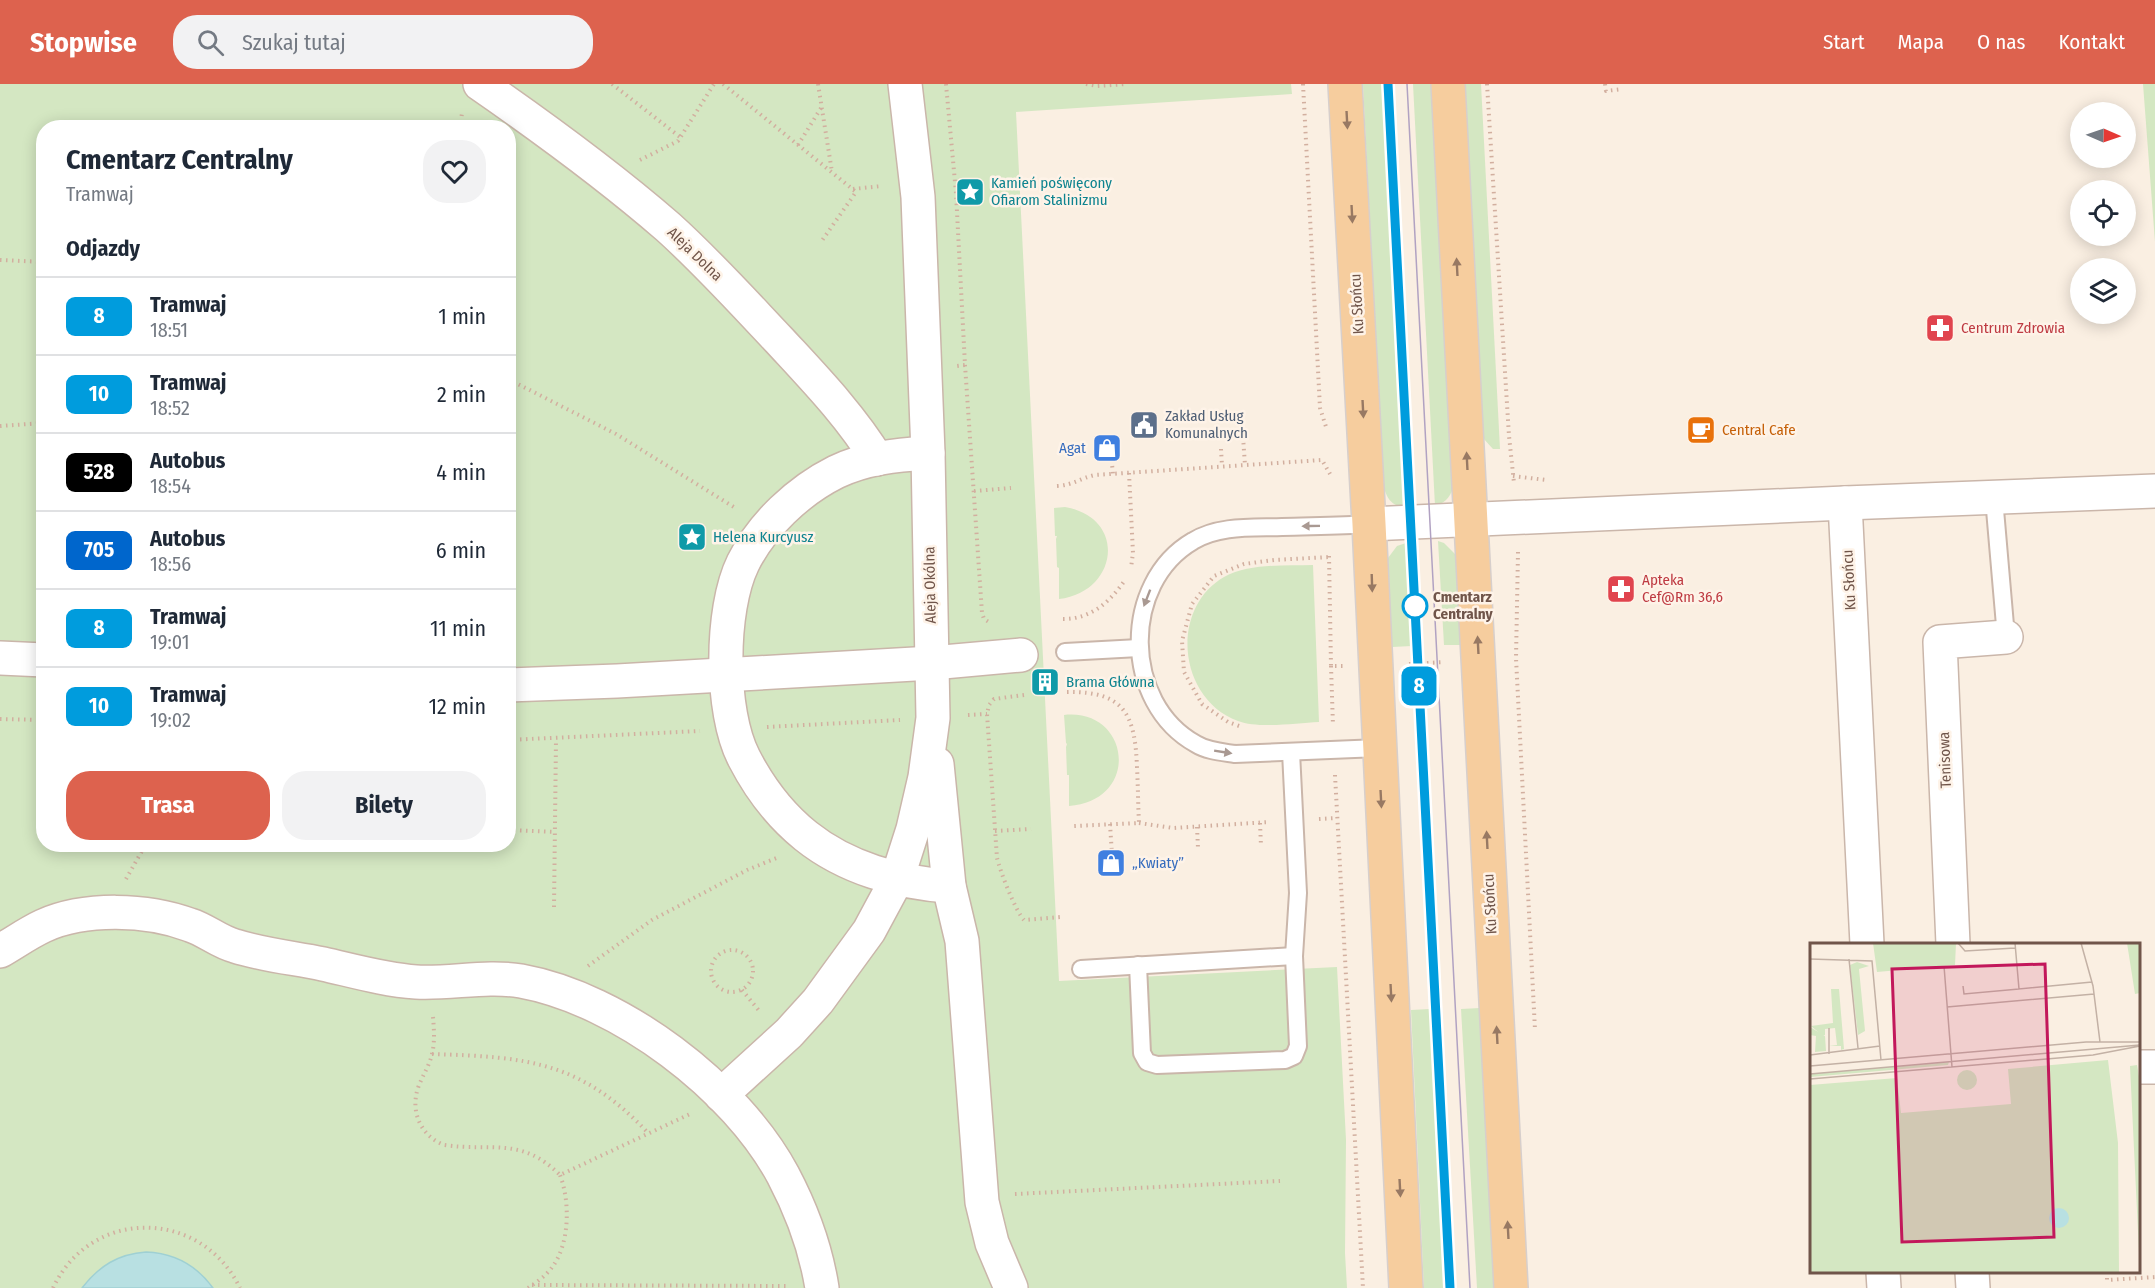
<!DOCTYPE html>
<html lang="pl">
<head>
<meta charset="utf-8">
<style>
	body { margin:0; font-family:"Fira Sans Condensed",sans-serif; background:#f2f2f3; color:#1f2937; height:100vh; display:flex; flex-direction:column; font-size:22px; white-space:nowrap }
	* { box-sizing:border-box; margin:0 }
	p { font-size:20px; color:#747a83 }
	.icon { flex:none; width:33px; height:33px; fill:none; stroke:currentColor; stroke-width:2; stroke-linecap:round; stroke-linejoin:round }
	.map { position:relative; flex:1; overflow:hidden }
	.sheet { position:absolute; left:36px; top:36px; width:480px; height:732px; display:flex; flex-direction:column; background:#fff; border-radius:24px; box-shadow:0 3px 15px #0003 }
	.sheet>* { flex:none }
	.badge { padding:0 12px; border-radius:9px; font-size:21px; line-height:39px }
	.needle { width:39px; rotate:92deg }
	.controls { position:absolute; left:2070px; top:18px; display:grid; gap:12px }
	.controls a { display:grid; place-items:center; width:66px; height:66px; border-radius:50%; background:#fff; box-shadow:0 3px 15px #0003; font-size:30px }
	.map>.badge { position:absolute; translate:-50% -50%; box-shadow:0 0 0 3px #fff }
	h2 { padding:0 30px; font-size:22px; line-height:54px }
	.round { display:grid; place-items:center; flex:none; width:63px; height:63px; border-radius:24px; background:#f2f2f3 }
	.overview { display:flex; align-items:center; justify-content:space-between; height:102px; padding:0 30px }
	h1 { font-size:28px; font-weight:700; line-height:45px }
	.action { display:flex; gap:12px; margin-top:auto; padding:12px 30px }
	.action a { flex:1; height:69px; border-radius:24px; background:#dd624e; color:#fff; font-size:24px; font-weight:700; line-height:69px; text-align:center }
	.action a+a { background:#f2f2f3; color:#1f2937 }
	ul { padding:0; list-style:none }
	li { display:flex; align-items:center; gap:18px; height:78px; padding:0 30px; border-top:2px solid #e0e1e3 }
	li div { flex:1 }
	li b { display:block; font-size:22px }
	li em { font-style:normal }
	li .badge { min-width:66px; font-weight:700; text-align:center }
	header { display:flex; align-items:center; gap:36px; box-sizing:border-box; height:84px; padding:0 30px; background:#dd624e; color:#fff }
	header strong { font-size:28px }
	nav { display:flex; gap:33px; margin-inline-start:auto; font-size:21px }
	.search { width:420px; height:54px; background:#f2f2f3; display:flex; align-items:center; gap:15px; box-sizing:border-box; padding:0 21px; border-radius:24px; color:#747a83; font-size:22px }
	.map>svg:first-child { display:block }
</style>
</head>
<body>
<header>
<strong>Stopwise</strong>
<div class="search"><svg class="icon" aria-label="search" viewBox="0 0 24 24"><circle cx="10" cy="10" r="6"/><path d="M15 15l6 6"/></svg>Szukaj tutaj</div>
<nav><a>Start</a><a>Mapa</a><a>O nas</a><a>Kontakt</a></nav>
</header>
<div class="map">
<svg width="2155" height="1204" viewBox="0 0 2155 1204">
	<rect width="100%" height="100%" fill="#faefe2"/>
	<g fill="#d4e7c2" fill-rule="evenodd">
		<path d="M0,0H1291L1292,10L1016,28L1059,897L1337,883L1346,1056L1345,1169L1347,1204H0ZM44,44H508V760H44Z"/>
		<path d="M1363,0H1384L1406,423C1391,423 1386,413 1383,400Z"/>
		<path d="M1413,0H1434L1454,399C1452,411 1447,418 1435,422Z"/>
		<polygon points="1462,0 1481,0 1500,365 1493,365 1483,354"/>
		<polygon points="2143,0 2155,0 2155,162 2155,158"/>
		<path d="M1065,423C1128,434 1118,508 1059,515V484L1057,483L1056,455L1057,452H1055L1054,424Z"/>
		<polygon points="1438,457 1444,459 1456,471 1462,561 1444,561"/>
		<polygon points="1406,459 1412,562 1392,563 1388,474 1397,462"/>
		<path d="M1313,481L1319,638C1296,639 1259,645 1238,637C1178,615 1169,525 1224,493C1250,479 1284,482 1313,481Z"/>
		<path d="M1064,631C1130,624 1142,716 1069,722V691H1067L1066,663L1067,660L1066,659Z"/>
		<polygon points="1480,924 1481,934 1494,1204 1477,1204 1461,925"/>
		<polygon points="1430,925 1445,1204 1424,1204 1411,926"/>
	</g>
	<path fill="#b8e0e2" stroke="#9fd0d3" stroke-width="1.5" d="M146,1168C174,1169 197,1182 213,1204H82C99,1182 118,1170 146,1168Z"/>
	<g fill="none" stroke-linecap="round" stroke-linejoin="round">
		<g stroke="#cab6aa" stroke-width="20">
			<g id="lane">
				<polyline points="1994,414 2006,553"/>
				<path d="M1369,440C1340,442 1311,442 1282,443C1253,444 1219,441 1193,457C1121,499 1122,619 1196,660C1207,667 1222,668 1235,670L1379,664"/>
				<polyline points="1065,568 1139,564"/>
				<polyline points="1138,881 1142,969 1147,978 1157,981 1285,976 1294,972 1298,962 1294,872 1298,809 1291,668"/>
				<polyline points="1081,885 1294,872"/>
			</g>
		</g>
		<g stroke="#cab6aa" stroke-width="36">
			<g id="street">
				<path d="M480,0C545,45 608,91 668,143C707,178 743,218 779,256C814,294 850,331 877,375"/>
				<path d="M928,369C896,371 865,374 836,388C798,407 762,441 743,479C720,526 720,628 744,674C759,703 781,732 806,752C846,784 899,799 949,802"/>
				<polyline points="1845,419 1867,860"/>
				<polyline points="1369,440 1845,419 2155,407"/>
				<polyline points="0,574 44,576"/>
				<polyline points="508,601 617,597 932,579 1021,571"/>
				<polyline points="937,680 949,802 962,857 982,1118 992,1159 1011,1204"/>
				<polyline points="1953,860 1940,558 2006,553"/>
				<path d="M0,867C14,859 28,849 43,842C85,823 147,825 190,841C206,846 219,858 235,862C263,871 294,874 323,880C354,887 385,896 416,898C451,900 486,891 521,897C620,915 736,1003 783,1091C801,1125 816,1166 822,1204"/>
				<polyline points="2138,983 2155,983"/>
				<polyline points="721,1011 789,949 818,917 869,847 897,795 913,745 925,693 933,634 928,369 918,113 905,0"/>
				<polyline points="1883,1188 1884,1204"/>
				<polyline points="1972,1188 1973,1204"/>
			</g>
		</g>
		<g stroke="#d7cfcc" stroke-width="36">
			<g id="primary">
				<polyline points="1345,0 1369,440 1406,1204"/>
				<polyline points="1448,0 1511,1204"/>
			</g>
		</g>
		<g stroke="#d2af9f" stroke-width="4" stroke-dasharray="1.5 4.5" stroke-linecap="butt">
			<polyline points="612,0 680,53"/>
			<polyline points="723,0 856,108 821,158"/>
			<polyline points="818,0 832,88"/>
			<polyline points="946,0 956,109 965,281 957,282"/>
			<polyline points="1086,0 1097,2 1127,0"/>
			<polyline points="1303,0 1320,324 1327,346"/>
			<polyline points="1487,0 1509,352 1514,399"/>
			<polyline points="1605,0 1606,7 1622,5"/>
			<polyline points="460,44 462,29"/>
			<polyline points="798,61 821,24"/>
			<polyline points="640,76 678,57 714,0"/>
			<polyline points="853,105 882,102"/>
			<polyline points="0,176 44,178"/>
			<polyline points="965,281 982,529 984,535 989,538"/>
			<polyline points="508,295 616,350 737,425"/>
			<polyline points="0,342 44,339"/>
			<polyline points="1243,353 1245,381"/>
			<polyline points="1221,365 1222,382"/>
			<polyline points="1111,370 1113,390"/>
			<polyline points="1129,389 1133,469 1131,484"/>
			<polyline points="1513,392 1546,396"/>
			<path d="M1057,402C1073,401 1081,394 1095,391L1322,376L1330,390"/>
			<polyline points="974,407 1011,404"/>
			<polyline points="1518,468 1516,574 1535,946"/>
			<polyline points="1329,472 1331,582 1343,582"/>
			<path d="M1063,535C1091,535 1110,518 1125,496"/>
			<polyline points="1409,580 1444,578"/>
			<polyline points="1331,582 1333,642"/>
			<path d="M1067,608C1125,607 1135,631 1137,683C1138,702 1138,720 1139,739L1074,742"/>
			<path d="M1024,611L994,615L989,621L987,630L997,774C1000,787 1015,826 1024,836L1061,833"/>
			<polyline points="968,631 987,630"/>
			<polyline points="0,635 44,636"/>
			<polyline points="1239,642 1228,638 1202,620 1184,588 1182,557 1192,520 1214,492 1244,480 1274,476 1329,473"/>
			<polyline points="767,643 900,636"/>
			<polyline points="508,656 700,647"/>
			<polyline points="1335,691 1363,1204"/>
			<polyline points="1319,735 1337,734"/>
			<polyline points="1139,739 1173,744 1270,738"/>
			<polyline points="1260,739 1261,762"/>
			<polyline points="1110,740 1112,771"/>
			<polyline points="1197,743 1198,764"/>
			<polyline points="508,746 555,748"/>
			<polyline points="995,747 1031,745"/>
			<polyline points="126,795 146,760"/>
			<polyline points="554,823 556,655"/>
			<circle cx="732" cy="887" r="21"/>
			<polyline points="588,882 652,836 747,786 779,773"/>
			<polyline points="742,906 761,929"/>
			<path d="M433,933C434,945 435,958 432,970C429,983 422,992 418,1004C410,1028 421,1052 444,1061C492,1068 521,1052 560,1091L690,1030"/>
			<path d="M432,970C527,973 581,977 649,1050"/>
			<polyline points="1015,1110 1280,1097"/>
			<polyline points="2107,1188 2107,1196 2155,1193"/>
			<polyline points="532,1201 786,1202"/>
			<path d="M53,1204C91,1123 201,1124 240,1204"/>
			<path d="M528,1204C537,1198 547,1191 553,1182C570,1158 570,1117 560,1091"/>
		</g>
		<use href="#lane" stroke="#fff" stroke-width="16"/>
		<use href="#street" stroke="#fff" stroke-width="33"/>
		<use href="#primary" stroke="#f6cd9e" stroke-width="33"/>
		<g stroke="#b1a2c2" stroke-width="1.5">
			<polyline points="1388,0 1450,1204"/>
			<polyline points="1407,0 1470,1204"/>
		</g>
	</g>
	<defs><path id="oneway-solid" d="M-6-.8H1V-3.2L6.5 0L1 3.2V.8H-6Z" transform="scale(1.5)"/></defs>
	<g fill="#987963">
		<use href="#oneway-solid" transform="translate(1347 36) rotate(87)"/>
		<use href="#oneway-solid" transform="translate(1352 130) rotate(87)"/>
		<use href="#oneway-solid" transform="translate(1457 183) rotate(-93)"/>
		<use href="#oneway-solid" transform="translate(1363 325) rotate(87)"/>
		<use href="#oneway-solid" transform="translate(1467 377) rotate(-93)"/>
		<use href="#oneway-solid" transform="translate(1372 499) rotate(88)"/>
		<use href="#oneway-solid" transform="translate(1478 561) rotate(-93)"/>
		<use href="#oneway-solid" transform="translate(1381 715) rotate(87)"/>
		<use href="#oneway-solid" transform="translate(1487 756) rotate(-93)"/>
		<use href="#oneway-solid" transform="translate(1391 909) rotate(87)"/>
		<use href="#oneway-solid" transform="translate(1497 951) rotate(-93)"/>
		<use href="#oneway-solid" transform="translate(1400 1104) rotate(87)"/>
		<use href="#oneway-solid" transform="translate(1508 1146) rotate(-93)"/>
	</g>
	<g fill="#a99992">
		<use href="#oneway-solid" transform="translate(1311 442) rotate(179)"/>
		<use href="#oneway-solid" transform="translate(1147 514) rotate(111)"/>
		<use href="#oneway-solid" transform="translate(1223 668) rotate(9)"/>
	</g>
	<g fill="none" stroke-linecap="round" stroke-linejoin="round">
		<g stroke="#fff" stroke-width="14">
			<polyline id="line" points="1388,0 1450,1204"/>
		</g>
		<use href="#line" stroke="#009cdd" stroke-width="9"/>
	</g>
	<defs>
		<g id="sight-square" transform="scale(1.5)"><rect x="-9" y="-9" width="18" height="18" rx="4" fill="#0f9aa8" stroke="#fef3e8"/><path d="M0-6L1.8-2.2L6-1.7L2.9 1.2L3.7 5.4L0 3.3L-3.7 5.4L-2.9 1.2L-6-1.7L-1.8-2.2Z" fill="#fff"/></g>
		<g id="pharmacy-square" transform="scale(1.5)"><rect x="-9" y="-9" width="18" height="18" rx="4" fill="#e0444e" stroke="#fef3e8"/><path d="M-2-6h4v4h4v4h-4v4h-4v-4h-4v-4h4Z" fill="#fff"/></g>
		<g id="civic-square" transform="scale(1.5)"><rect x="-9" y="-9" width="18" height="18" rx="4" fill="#5c6f8a" stroke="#fef3e8"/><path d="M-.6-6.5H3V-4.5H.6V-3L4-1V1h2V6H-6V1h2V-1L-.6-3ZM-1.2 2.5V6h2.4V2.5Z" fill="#fff"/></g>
		<g id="cafe-square" transform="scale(1.5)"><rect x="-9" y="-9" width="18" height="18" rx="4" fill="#e8710a" stroke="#fef3e8"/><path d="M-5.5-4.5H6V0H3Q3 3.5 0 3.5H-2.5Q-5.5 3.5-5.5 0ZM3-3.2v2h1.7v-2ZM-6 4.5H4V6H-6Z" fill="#fff"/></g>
		<g id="shop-square" transform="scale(1.5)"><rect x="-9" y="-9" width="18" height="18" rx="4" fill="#3f7fe0" stroke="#fef3e8"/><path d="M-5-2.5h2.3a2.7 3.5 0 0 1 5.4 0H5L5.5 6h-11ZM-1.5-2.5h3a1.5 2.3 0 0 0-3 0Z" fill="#fff"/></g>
		<g id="building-square" transform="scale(1.5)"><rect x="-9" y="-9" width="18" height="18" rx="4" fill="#0f9aa8" stroke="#fef3e8"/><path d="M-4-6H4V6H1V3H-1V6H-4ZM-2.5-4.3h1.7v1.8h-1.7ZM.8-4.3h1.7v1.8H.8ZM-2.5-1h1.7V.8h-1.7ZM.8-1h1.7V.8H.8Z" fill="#fff"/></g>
	</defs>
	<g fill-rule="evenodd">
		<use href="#sight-square" x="970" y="108"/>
		<use href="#pharmacy-square" x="1940" y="244"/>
		<use href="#civic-square" x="1144" y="341"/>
		<use href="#cafe-square" x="1701" y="346"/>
		<use href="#shop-square" x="1107" y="364"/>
		<use href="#sight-square" x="692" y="453"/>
		<use href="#pharmacy-square" x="1621" y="505"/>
		<use href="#building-square" x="1045" y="598"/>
		<use href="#shop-square" x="1111" y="779"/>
	</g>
	<circle fill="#fff" stroke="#009cdd" stroke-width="3" cx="1415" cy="522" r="12"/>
	<g text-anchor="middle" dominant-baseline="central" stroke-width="5" stroke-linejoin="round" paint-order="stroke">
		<g font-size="15" fill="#0d838f" stroke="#fef3e8" text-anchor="start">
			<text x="991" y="99">Kamień poświęcony<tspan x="991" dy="17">Ofiarom Stalinizmu</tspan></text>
			<text x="713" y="453">Helena Kurcyusz</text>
			<text x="1066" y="598">Brama Główna</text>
		</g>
		<g font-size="15" fill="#70554a" stroke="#fef3e8">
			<text transform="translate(695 170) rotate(44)">Aleja Dolna</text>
			<text transform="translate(1357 220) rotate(-93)">Ku Słońcu</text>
			<text transform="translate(1849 496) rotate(-93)">Ku Słońcu</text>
			<text transform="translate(930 501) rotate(-91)">Aleja Okólna</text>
			<text transform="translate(1945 676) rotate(-92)">Tenisowa</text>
			<text transform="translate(1490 820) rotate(-93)">Ku Słońcu</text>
		</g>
		<g font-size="15" fill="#be3a42" stroke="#fef3e8" text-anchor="start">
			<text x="1961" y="244">Centrum Zdrowia</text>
			<text x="1642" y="496">Apteka<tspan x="1642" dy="17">Cef@Rm 36,6</tspan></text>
		</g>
		<g font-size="15" fill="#4e5e75" stroke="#fef3e8" text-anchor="start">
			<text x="1165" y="332">Zakład Usług<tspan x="1165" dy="17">Komunalnych</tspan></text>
		</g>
		<g font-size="15" fill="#c56008" stroke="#fef3e8" text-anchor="start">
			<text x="1722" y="346">Central Cafe</text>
		</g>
		<g font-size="15" fill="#366cbe" stroke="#fef3e8" text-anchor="end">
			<text x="1086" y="364">Agat</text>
			<text x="1132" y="779" text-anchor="start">„Kwiaty”</text>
		</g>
		<g font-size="15" font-weight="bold" fill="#70554a" stroke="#fef3e8" text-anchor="start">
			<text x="1433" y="513">Cmentarz<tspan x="1433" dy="17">Centralny</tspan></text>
		</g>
	</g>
	<g transform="translate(1810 859)">
		<rect width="330" height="330" fill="#faefe2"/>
		<path d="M63,0H146L145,22L67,29ZM317,0H330V50L325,51ZM47,19L59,23L49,26L55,88L48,92L40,22ZM21,46H29L34,106L31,107V103H19L27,102L25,85L15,86V92H12L1,83L23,80ZM0,84L15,93L16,108L5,109L6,93L0,92ZM298,117L308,200L309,330H0V142L87,135L91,170L201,161L198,126ZM139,119L138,122L0,134V131ZM327,122L330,139V330L320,123ZM147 137a10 10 0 1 1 20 0a10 10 0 1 1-20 0Z" fill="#d4e7c2"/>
		<path d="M239 275a10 10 0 1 1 20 0a10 10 0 1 1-20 0Z" fill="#b8e0e2"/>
		<path fill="none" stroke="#c3b1a5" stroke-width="1.5" d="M148,0L155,8L205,5M205,0L209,46L282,39M271,0L283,43L290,99M0,16L62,18L71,117M39,16L48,105M134,23L142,124M153,43L154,51L209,46M137,64L284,51M19,85V111M0,112L70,103M0,123L276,99H330M0,131L330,102M0,136L283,112L330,103"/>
		<path fill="#c2185b" fill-opacity="0.15" stroke="#c2185b" stroke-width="3" d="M235,21L244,294L92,299L82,26Z"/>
		<rect width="330" height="330" fill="none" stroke="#70554a" stroke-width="3"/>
	</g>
</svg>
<div class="controls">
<a><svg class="needle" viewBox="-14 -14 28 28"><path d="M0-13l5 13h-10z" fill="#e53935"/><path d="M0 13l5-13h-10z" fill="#747a83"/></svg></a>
<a><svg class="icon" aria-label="locate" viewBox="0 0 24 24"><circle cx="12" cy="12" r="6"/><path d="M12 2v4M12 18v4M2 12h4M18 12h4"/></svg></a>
<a><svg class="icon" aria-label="layers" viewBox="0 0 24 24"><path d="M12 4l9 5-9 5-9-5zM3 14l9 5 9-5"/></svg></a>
</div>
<b class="badge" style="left:1419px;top:602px;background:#009cdd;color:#fff">8</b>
<section class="sheet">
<div class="overview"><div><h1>Cmentarz Centralny</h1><p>Tramwaj</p></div><a class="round"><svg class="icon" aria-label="heart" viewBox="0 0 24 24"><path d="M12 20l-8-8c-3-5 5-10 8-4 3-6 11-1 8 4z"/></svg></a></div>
<h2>Odjazdy</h2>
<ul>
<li><span class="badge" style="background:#009cdd;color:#fff">8</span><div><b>Tramwaj</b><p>18:51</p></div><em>1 min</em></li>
<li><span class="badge" style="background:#009cdd;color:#fff">10</span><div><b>Tramwaj</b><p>18:52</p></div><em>2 min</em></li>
<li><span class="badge" style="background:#000;color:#fff">528</span><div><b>Autobus</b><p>18:54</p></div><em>4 min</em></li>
<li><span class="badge" style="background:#06c;color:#fff">705</span><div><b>Autobus</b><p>18:56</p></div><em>6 min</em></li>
<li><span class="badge" style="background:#009cdd;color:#fff">8</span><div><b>Tramwaj</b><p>19:01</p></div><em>11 min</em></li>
<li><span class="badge" style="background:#009cdd;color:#fff">10</span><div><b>Tramwaj</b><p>19:02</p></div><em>12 min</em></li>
</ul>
<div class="action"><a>Trasa</a><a>Bilety</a></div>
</section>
</div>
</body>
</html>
